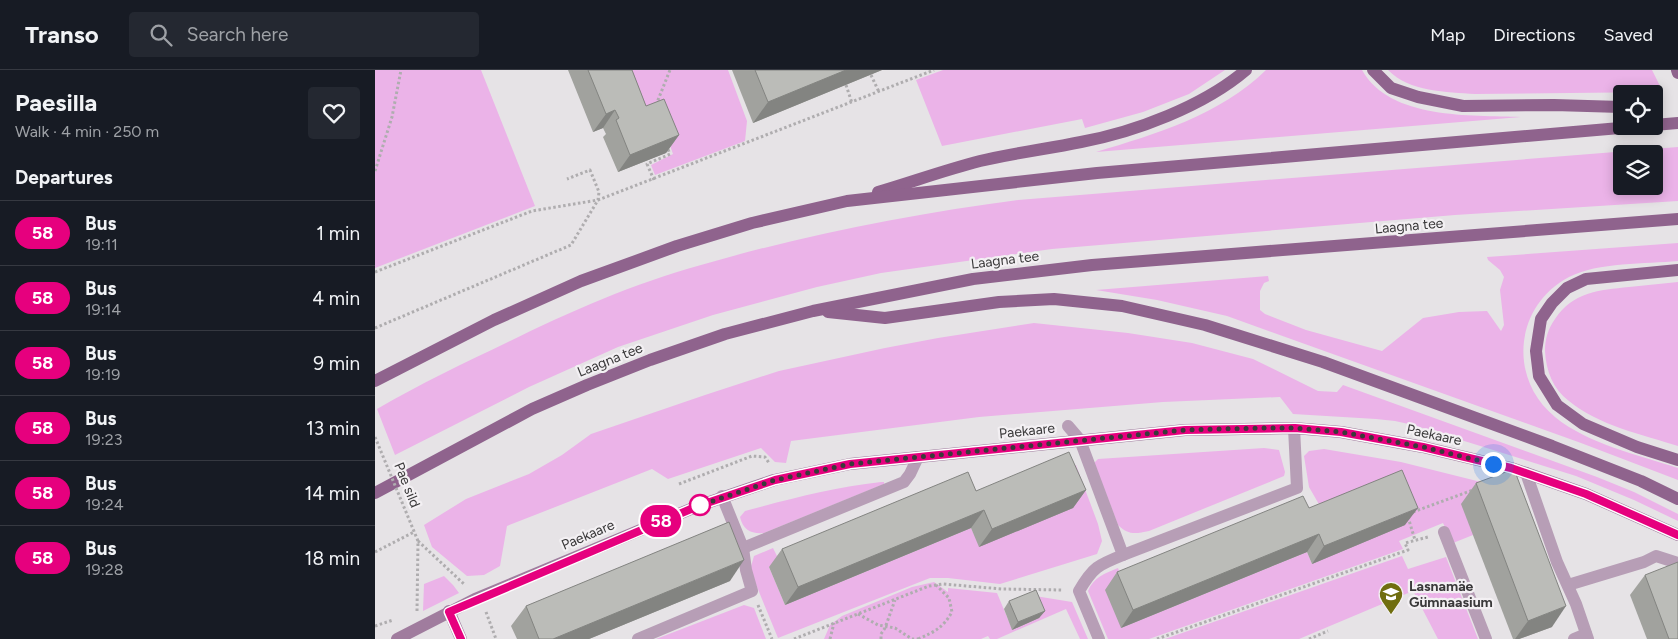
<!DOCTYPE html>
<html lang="en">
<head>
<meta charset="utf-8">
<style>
	body { margin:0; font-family:Figtree,sans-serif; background:#242831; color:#f1f3f6; height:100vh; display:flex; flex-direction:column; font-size:19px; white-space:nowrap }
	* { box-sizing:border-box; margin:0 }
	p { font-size:16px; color:#9ea1a6 }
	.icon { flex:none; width:28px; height:28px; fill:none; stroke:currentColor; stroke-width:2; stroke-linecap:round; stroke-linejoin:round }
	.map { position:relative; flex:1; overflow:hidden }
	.details { display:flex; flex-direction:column; background:#171b24; width:375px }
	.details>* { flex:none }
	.badge { padding:0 10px; border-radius:16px; font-size:18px; line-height:32px }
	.fabs { position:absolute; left:1238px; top:15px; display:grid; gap:10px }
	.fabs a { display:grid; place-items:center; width:50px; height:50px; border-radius:5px; background:#171b24; box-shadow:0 2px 12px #0003; font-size:25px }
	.you { position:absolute; width:25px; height:25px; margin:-12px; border:4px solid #fff; border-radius:50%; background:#1a73e8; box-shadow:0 0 0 8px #1a73e833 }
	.map>.badge { position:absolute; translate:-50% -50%; box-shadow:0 0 0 2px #fff }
	h2 { padding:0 15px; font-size:19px; line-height:45px }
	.round { display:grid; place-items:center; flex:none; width:52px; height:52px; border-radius:5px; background:#242831 }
	.overview { display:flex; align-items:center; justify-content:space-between; height:85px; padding:0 15px }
	h1 { font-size:24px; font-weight:700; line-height:38px }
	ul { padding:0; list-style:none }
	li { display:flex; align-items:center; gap:15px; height:65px; padding:0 15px; border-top:1px solid #363941 }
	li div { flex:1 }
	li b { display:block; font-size:19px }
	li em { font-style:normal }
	li .badge { min-width:55px; font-weight:700; text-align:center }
	header { display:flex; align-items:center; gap:30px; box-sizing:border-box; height:70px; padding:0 25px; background:#171b24; border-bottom:1px solid #363941 }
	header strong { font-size:24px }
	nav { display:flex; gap:28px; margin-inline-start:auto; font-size:18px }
	.search { width:350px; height:45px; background:#242831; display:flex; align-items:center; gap:12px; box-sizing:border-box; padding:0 18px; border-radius:5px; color:#9ea1a6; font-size:19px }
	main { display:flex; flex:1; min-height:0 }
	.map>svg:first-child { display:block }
</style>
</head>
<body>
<header>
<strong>Transo</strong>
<div class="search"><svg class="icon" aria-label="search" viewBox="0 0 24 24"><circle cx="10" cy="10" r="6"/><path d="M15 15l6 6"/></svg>Search here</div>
<nav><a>Map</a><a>Directions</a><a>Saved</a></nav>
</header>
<main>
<section class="details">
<div class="overview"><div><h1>Paesilla</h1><p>Walk · 4 min · 250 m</p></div><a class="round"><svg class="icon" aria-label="heart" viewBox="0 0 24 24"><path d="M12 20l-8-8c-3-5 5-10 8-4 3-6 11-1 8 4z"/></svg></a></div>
<h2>Departures</h2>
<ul>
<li><span class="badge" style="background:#e6007e;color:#fff">58</span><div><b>Bus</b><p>19:11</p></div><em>1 min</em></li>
<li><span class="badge" style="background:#e6007e;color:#fff">58</span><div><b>Bus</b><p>19:14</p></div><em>4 min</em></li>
<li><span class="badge" style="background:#e6007e;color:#fff">58</span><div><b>Bus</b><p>19:19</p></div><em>9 min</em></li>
<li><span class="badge" style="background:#e6007e;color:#fff">58</span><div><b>Bus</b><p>19:23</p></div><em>13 min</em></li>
<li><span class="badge" style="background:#e6007e;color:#fff">58</span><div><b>Bus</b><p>19:24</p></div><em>14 min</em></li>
<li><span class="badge" style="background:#e6007e;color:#fff">58</span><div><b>Bus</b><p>19:28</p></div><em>18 min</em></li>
</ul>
</section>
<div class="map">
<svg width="1303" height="569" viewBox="0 0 1303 569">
	<rect width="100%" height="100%" fill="#e6e3e6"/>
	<g fill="#ebb3e8" fill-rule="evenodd">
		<polygon points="0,0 106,0 160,136 0,198"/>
		<polygon points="251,0 353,0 372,51 370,71 280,105 276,95 298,84 282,39 268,42"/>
		<polygon points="568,0 850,0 814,24 768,42 710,58 707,49 702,50 567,76 541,10"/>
		<path d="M891,0H987C1015,50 1096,45 1146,47L721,82C781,64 845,45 891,0Z"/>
		<path d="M1013,0H1277L1288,22L1100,24C1072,22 1034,22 1013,0Z"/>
		<path d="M1303,77V131L1080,145L677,179L506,203L442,217L338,245L243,277L154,317L20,385L2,339C45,314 89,293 133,272C194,242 260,213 326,195C429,165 536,144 643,130ZM1246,84H1279V116H1246Z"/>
		<path d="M1303,173V191C1271,194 1223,192 1194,207C1139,236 1133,309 1180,347C1213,374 1263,385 1303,398V410L1206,373L852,246L782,230L721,220L893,206L894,211L889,213L885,221V240L890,244L931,260L1007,281L1048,248L1084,242L1112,241L1126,261L1129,255L1125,220L1129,207L1125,200L1113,190L1112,187Z"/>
		<path d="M1303,212V376C1269,365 1222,355 1194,331C1178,319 1171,301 1170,281C1170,269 1173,259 1180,249C1198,222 1224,220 1254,217C1270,215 1287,214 1303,212Z"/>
		<polygon points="659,253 753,263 817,273 878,289 943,321 962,322 968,315 1222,407 1259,422 1303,444 1303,451 1259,430 1201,406 1038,355 1020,351 1001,349 918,344 905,327 788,332 604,347 416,371 411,393 400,392 386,378 293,409 277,399 132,456 125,496 109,505 92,506 57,477 49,455 91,429 154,404 187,385 216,364 330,325 404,301 510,278 563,268"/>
		<path d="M889,378L904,380L910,402L909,406L774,461C760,464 753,465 743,455L719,393L723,389Z"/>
		<path d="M949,379L1026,392L1118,415L1098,465L1078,473L1068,453L1024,471L1028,479L774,569H733L713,521C718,508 730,503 743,498L748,512L746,558L932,482L937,494L949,443L934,417L929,386L934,381Z"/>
		<polygon points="701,395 723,454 727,471 722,484 625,514 573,508 555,508 403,568 375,500 379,486 398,478 405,492 394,497 410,535 596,458 605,477 662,398"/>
		<path d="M506,412H509V414L389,463C376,464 368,460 365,447L370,441C415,429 459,417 506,412Z"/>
		<polygon points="1027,486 1033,499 1071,487 1103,569 1063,569 1038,521 924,569 790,569"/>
		<polygon points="69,506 78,515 84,523 48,541 49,514"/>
		<polygon points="559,512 573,522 573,518 622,523 637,559 654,525 697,532 713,569 705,569 691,539 622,569 615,569 613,566 606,569 449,569 455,555 467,546 537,517"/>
		<polygon points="369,535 379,538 391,569 281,569"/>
	</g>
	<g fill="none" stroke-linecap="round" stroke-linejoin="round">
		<g stroke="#afadaf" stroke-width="3" stroke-dasharray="2.5 2.5" stroke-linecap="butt">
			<polyline points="496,5 504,22"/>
			<polyline points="471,15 477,33"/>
			<polyline points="281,35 295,0"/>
			<polyline points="0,101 17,47 26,0"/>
			<polyline points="279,110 272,94 295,84 292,77"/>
			<polyline points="0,202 157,141 223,130 559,0"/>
			<polyline points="0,258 196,175 223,130 224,122 215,100 192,109"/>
			<polyline points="304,414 377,386 390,387 394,393"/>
			<polyline points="1038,442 1098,420"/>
			<polyline points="1033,447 1040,470"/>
			<polyline points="0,482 39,462"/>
			<polyline points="383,535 397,569"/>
			<polyline points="42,541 43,471 90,515"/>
			<polyline points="111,542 121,569"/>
			<polyline points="483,544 503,555 520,558 537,569 543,569"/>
			<polyline points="0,556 18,550"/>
			<polyline points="419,569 554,516 568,514 627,519 688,520"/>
			<polyline points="455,569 459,553"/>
			<polyline points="506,569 506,564 510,558 520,530"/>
			<path d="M543,569C559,562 568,558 577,542L574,528L561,515"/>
			<polyline points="782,569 1033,480 1030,473 1053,467"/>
			<polyline points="934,569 953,561"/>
		</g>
		<g stroke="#b79eb6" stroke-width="12">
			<polyline points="693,356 705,370"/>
			<polyline points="1151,403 1182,492 1201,534 1213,569"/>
			<polyline points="1069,462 1111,569"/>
			<polyline points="368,478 529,412 535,404 543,387"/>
			<polyline points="1193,515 1269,492 1281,486 1303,493"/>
			<polyline points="1199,569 1211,564"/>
		</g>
		<g stroke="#b79eb6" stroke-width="12">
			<path d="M705,370L748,485C723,495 718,497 704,521L724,569"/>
			<polyline points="748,485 922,418 919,358"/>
			<polyline points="263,569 377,521 371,500 368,478 347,426"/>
		</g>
		<g stroke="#a07c9e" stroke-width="12">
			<polyline points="74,541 86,569"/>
			<polyline points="22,569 100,529 323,436 399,410 475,394 810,360 919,358 966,362 1048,377 1136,398 1151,403 1211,424 1303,465"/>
		</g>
		<g stroke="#8f638d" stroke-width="12">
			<polyline points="998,0 1016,18 1043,27 1088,36 1179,35 1246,37"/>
			<polyline points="1302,0 1303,3"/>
			<polyline points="1279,55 1303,53"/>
			<path d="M503,122C537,112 570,100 605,91C638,83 672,79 706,72C760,62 829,36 871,0"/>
			<polyline points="1303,200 1211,209 1192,218 1177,233 1166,249 1161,281 1164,306 1182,335 1208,354 1262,377 1303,390"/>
			<polyline points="453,242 510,248 624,232 679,229 747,236 830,255 948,292 1177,376 1266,411 1303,429"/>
			<polyline points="0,311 119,250 206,211 302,176 377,153 472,131 722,103 1268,56"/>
			<polyline points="0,423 157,339 212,315 275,290 350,264 438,241 598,209 717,195 1303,149"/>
		</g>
		<polyline stroke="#afadaf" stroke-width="3" stroke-dasharray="2.5 2.5" stroke-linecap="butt" points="0,367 43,471"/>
	</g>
	<g fill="#a1a29e">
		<polygon points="193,0 257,0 271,36 304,65 291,83 243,102 228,67 231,64 228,58 218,62"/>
		<polygon points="357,0 507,0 378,53"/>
		<polygon points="1101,413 1177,557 1144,569 1138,569 1086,434"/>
		<polygon points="711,420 698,438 604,477 596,458 410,535 394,497 407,479 601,421"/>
		<polygon points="934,438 1030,455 937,494 932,482 746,558 730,520 742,502"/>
		<polygon points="1270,505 1303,569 1272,569 1255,525"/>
		<polygon points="355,511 214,569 142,569 136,556 151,536"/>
		<polygon points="634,531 670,541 664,548 637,560 629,539"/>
	</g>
	<g fill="#838481">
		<polygon points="471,0 507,0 378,53 393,32"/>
		<polygon points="240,40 228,58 218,62 231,44"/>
		<polygon points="304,65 291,83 243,102 255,85"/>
		<polygon points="711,420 698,438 604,477 617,459"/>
		<polygon points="1043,438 1030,455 937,494 949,476"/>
		<polygon points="609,440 596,458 410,535 423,517"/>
		<polygon points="944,464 932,482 746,558 758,540"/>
		<polygon points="369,490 355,511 214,569 178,569"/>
		<polygon points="1191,536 1177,557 1144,569 1140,569 1153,551"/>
		<polygon points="670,541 664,548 637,560 643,552"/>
	</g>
	<g fill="#bbbcb8" stroke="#838481">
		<polygon points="213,0 257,0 271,36 289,29 304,65 255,85 241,50 244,48 240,40 231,44"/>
		<polygon points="380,0 471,0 393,32"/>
		<polygon points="694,382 711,420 617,459 609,440 423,517 407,479 593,402 601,421"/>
		<polygon points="1139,399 1191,536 1153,551 1101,413"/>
		<polygon points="1027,400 1043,438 949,476 944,464 758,540 742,502 928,426 934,438"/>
		<polygon points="354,452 369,490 178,569 164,569 151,536"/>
		<polygon points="1303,492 1303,569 1294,569 1270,505"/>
		<polygon points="661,520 670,541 643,552 634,531"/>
	</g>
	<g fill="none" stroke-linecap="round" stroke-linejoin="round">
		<g stroke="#fff" stroke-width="11">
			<polyline id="line" points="86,569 74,542 323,436 400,410 475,394 810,360 920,358 966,362 1048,377 1136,398 1211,424 1303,465"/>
		</g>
		<use href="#line" stroke="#e6007e" stroke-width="8"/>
		<polyline stroke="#3a393a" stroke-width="5" stroke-dasharray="0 9" points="325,435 323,436 400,410 475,394 810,360 886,358 920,358 966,362 1048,377 1118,394"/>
	</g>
	<defs>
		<g id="school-pin" transform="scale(1.25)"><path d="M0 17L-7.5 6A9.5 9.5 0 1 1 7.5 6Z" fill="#706e0f" stroke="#f3f0f3"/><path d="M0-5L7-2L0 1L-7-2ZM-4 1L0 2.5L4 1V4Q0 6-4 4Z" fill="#fff"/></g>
	</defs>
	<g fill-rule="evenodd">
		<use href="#school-pin" x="1016" y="524"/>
	</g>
	<circle fill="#fff" stroke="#e6007e" stroke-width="2.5" cx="325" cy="435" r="10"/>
	<g text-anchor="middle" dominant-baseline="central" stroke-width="4.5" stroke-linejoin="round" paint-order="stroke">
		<g font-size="14" fill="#3a393a" stroke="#f3f0f3">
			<text transform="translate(1034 156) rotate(-5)">Laagna tee</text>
			<text transform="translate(630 190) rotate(-7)">Laagna tee</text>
			<text transform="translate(235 290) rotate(-22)">Laagna tee</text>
			<text transform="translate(652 361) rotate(-6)">Paekaare</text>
			<text transform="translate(1059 365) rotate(12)">Paekaare</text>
			<text transform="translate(32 415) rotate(68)">Pae sild</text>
			<text transform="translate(213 465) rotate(-23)">Paekaare</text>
		</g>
		<g font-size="14" font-weight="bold" fill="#3a393a" stroke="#f3f0f3" text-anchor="start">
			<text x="1034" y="516">Lasnamäe<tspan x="1034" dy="16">Gümnaasium</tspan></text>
		</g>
	</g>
</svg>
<div class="fabs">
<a><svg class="icon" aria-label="locate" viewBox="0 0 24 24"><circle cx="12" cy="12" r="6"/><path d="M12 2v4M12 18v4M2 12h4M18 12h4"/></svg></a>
<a><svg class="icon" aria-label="layers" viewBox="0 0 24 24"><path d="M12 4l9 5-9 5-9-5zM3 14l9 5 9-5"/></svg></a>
</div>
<div class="you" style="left:1118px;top:394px"></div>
<b class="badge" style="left:286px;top:451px;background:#e6007e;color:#fff">58</b>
</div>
</main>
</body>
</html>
